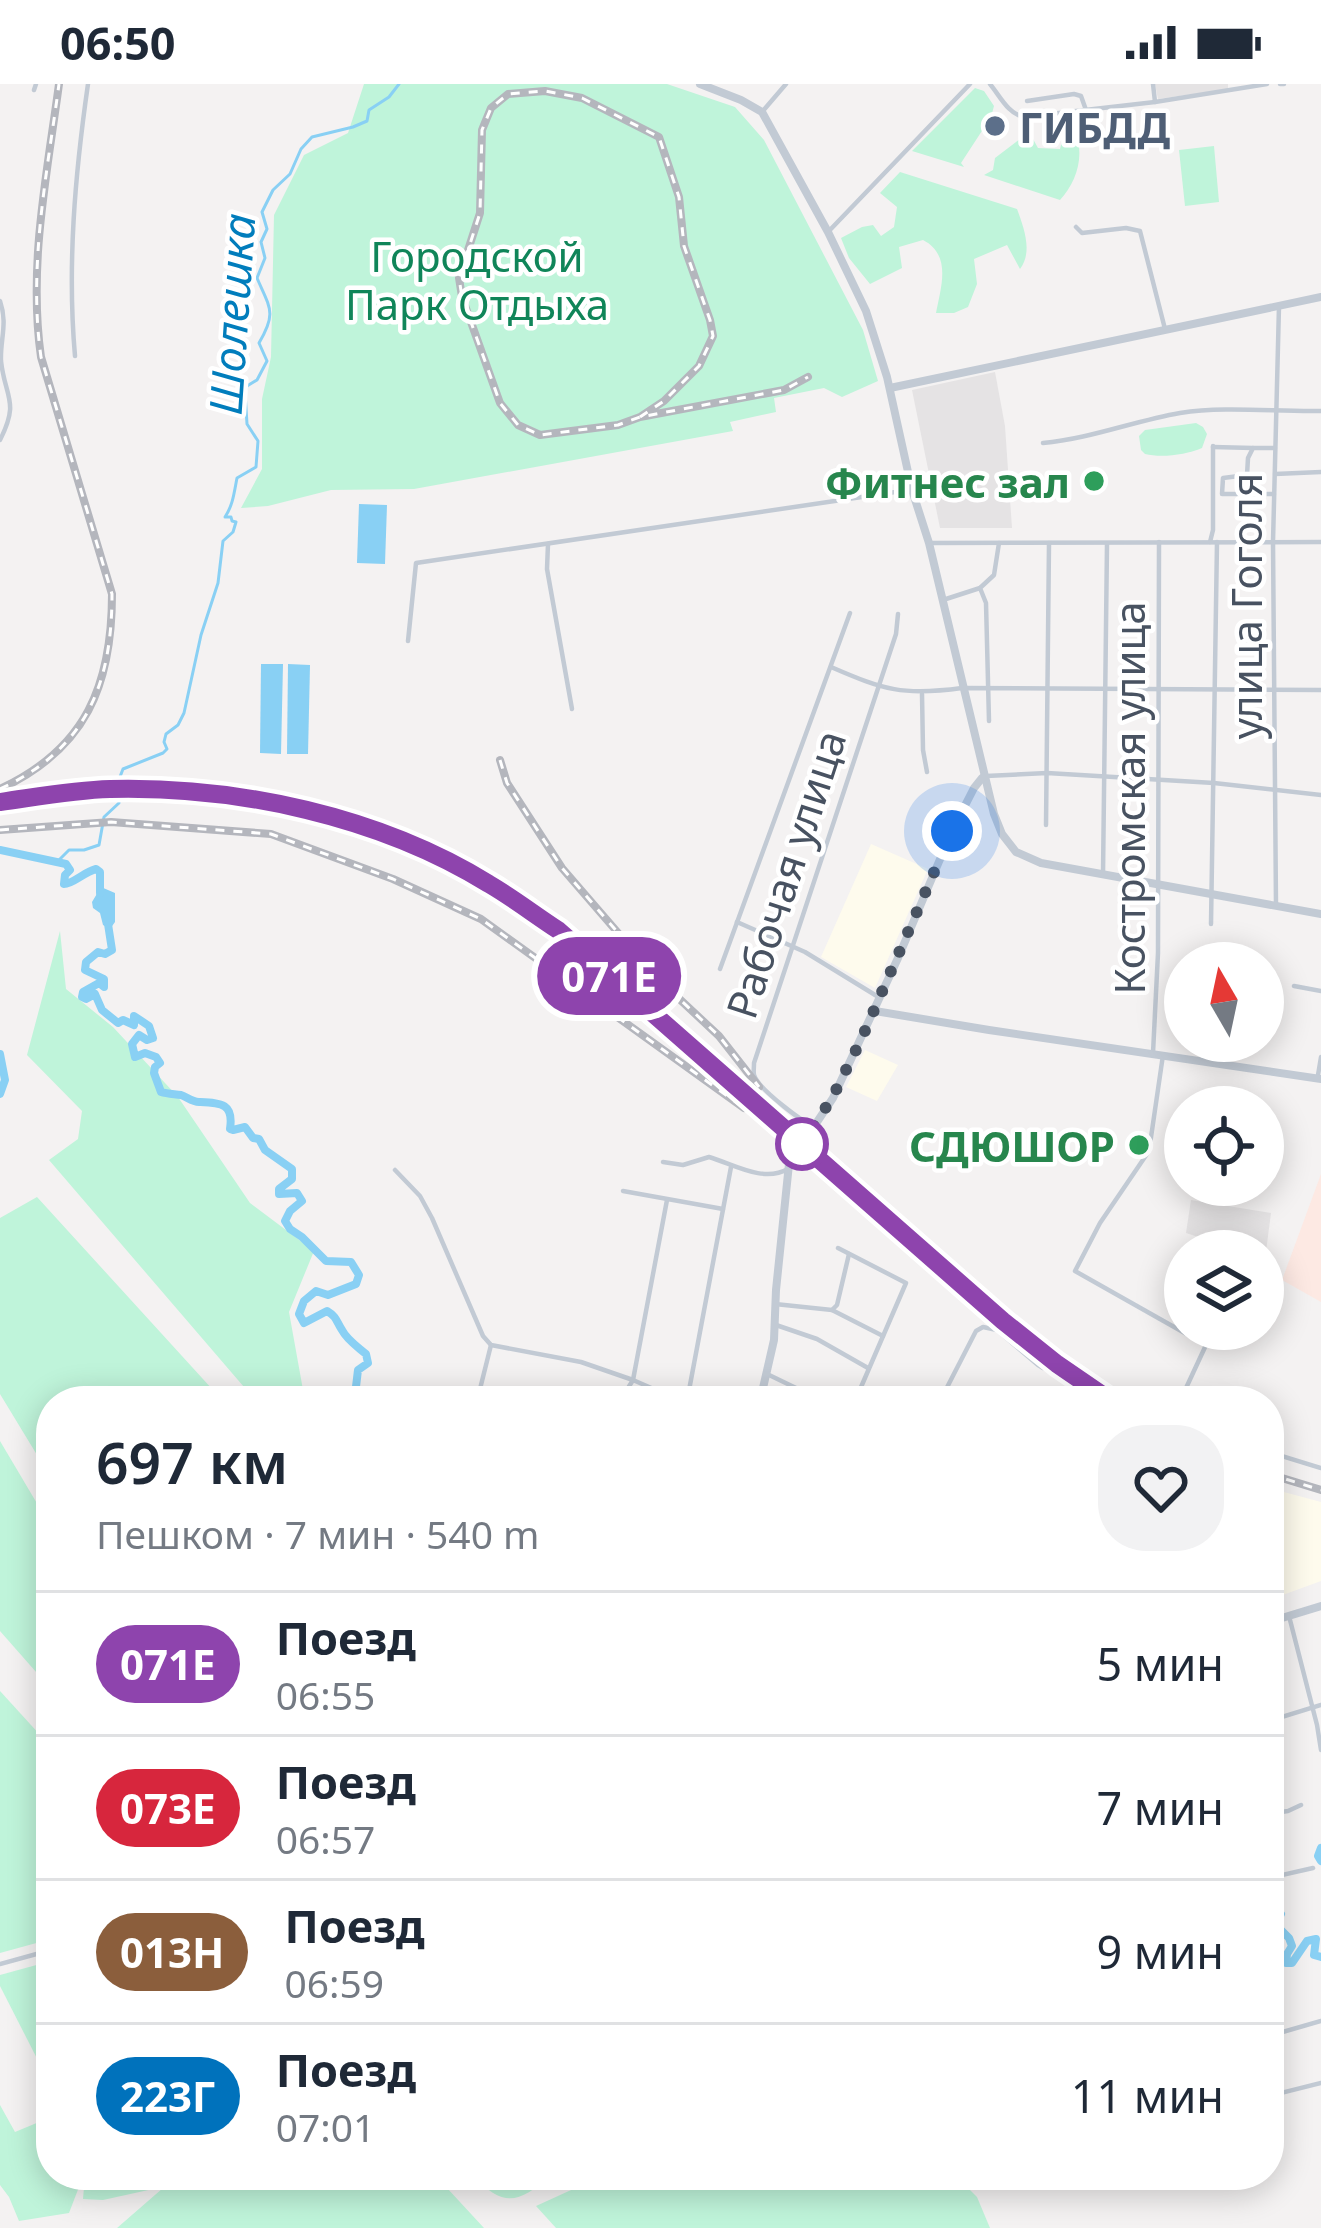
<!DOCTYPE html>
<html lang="ru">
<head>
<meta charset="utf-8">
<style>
	body { margin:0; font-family:"Noto Sans",sans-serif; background:#f2f2f3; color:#1f2937; height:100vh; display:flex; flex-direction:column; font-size:45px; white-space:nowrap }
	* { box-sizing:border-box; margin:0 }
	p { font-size:39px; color:#747a83 }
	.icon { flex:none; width:66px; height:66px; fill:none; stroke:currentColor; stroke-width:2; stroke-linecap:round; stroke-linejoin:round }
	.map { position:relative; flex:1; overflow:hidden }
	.sheet { position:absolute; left:36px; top:1302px; width:1248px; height:804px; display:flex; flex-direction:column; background:#fff; border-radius:48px; box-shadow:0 6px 30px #0003 }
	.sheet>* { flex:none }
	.badge { padding:0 24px; border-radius:39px; font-size:42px; line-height:78px }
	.needle { width:78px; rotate:351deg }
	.buttons { position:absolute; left:1164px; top:858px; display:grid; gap:24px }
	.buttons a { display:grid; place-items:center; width:120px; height:120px; border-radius:50%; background:#fff; box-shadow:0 6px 30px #0003; font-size:60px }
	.you { position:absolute; width:60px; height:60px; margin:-30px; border:9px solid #fff; border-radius:50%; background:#1a73e8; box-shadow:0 0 0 18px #1a73e833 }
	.map>.badge { position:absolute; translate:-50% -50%; box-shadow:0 0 0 6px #fff }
	.round { display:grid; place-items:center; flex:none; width:126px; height:126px; border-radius:48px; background:#f2f2f3 }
	.headline { display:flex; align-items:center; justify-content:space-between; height:204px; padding:0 60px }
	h1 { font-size:57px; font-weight:600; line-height:90px }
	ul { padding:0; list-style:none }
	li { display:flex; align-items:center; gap:36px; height:144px; padding:0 60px; border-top:3px solid #e0e1e3 }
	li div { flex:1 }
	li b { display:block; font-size:45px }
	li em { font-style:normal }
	li .badge { min-width:132px; font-weight:700; text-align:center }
	.status { display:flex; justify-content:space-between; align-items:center; height:84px; padding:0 60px; background:#fff; direction:ltr }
	.status svg { height:33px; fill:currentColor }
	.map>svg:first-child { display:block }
</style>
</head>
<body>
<div class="status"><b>06:50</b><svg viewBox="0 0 49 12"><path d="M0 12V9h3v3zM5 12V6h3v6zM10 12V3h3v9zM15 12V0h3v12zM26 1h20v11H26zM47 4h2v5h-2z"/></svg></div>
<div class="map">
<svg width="1321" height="2144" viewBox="0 0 1321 2144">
	<rect width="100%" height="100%" fill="#f4f2f2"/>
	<g fill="#fefbed">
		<polygon points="871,760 928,785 875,904 821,873"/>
		<polygon points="865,966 898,981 877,1017 846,1003"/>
		<polygon points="1269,1404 1321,1418 1321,1497 1280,1512 1276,1530 1269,1532"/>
	</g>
	<g fill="#e5e3e4">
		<polygon points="1155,0 1228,0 1228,5 1158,15"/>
		<polygon points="995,288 1005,342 1012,444 940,444 912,306"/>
		<polygon points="1191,1116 1271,1129 1265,1175 1263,1167 1240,1167 1186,1149"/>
	</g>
	<polygon fill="#fde9e3" points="1321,1090 1321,1218 1282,1196"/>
	<g fill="#bff4da">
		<polygon points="364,0 667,0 735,23 764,56 863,246 878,297 842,313 824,304 774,314 776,328 730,338 733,347 414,405 331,406 268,422 241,424 262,385 262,315 271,273 274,131 304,71 348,49"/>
		<polygon points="975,4 984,7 994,22 991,33 961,79 964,83 912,67"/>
		<path d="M1020,55H1033L1038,64L1060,65L1062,57H1078C1083,78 1074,101 1060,116L984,91L993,86L995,74Z"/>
		<polygon points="1214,62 1219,118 1185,122 1179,66"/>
		<path d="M900,88L1017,125C1024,144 1033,168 1020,185L1007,161L974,175L977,200L968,223L954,229H936C941,203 952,171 923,156L899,163L902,184L870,200L849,174L841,154L862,143L873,141L881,152L894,143L897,123L880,109Z"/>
		<path d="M1196,339L1203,343L1207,350L1202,364C1186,371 1161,374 1145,370L1141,366L1139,352L1145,346Z"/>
		<polygon points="60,847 66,905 113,943 178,1013 250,1119 314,1167 289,1228 305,1317 256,1317 49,1076 78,1055 82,1027 27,971"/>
		<polygon points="37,1113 223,1317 51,1317 51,1394 0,1310 0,1134"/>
		<polygon points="0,1357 51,1443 51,1605 0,1547"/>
		<polygon points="0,1607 51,1663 51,1855 0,1869"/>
		<polygon points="51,1877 51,2002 0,1902 0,1891"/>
		<polygon points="0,2021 15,2048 51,2033 51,2091 79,2091 79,2103 69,2129 19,2137 9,2113 0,2101"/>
		<polygon points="85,2091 153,2091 153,2105 103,2116 83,2115"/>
		<polygon points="163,2091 435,2091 484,2144 117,2144 163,2104"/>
		<path d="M472,2091H552C518,2119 505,2125 472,2091Z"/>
		<polygon points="604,2091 955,2091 977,2113 990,2144 556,2144 536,2122"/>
	</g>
	<g fill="#89d0f4">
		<polygon points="359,420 387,421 385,480 357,479"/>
		<polygon points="261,580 283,580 281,670 260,669"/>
		<polygon points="288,580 310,581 308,670 287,670"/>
		<polygon points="101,803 115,809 115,838 110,845 103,841 100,829 93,824 92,818"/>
	</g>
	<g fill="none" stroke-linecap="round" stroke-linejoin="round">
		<path stroke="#89d0f4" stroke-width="3" d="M57,778L69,766H84L99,761L104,733L119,719L118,698L123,685L163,669L167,665L164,658L166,650L178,641L184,629L201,551L218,499L223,457L233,448L236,438L232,437L231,433H225C233,421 234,409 237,394L256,383L258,357L247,340L245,308L247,302L257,296L267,277L259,259C277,229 270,224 257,194L265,174L261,158L267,145L262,128L273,106L290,90L301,65L312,53L353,43L367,37L369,26L389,13L399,0"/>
		<g stroke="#89d0f4" stroke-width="8">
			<path d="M0,766L66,780L70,786L65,791L64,800C73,800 84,788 96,785L100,788V809"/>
			<path d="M108,840L112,866L105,870L98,868L86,878L85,886L104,895V903L99,899L83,908L82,913L86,915L95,910L102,926L118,939L123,936L134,941V932L149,942L153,954L147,956L139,951L132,960L135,973L145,969L156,973L160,979L155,983L154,989L161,1008C167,1010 174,1010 181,1011C187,1013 192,1018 199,1018C221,1019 234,1019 230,1045L233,1046L245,1043L253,1054L259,1055L265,1066L292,1085V1095L279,1105V1110L297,1109L302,1117L290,1127L285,1137L290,1145L302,1153L326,1177L351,1178L359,1191L356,1200L328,1211L316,1207L304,1217L299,1230L304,1239L327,1227C337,1233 336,1237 342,1246C347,1256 358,1263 366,1270L368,1279L358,1286L355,1311L348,1317"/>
			<polyline points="0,970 5,996 0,1010"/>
			<polyline points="1321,1764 1318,1772 1321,1777"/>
			<polyline points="1269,1822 1281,1830 1275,1840 1289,1854 1292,1862 1287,1870 1286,1879 1292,1879 1307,1857 1316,1855 1314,1871 1321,1873"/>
		</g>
		<g stroke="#c2cad4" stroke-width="4.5">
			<path d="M990,0C1000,12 1008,30 1024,33L1155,18L1267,0"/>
			<polyline points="1153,0 1155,18"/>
			<polyline points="1280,0 1284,0"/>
			<polyline points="34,6 36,0"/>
			<polyline points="1027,17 1074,10 1081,12 1086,26"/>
			<polyline points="762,28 786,0"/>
			<polyline points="1076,143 1082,149 1126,144 1140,147 1165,245"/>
			<polyline points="828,148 970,0"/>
			<path d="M0,217C8,240 0,255 1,277C5,314 20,317 0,356"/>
			<path d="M75,272C67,182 75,90 88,0"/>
			<path d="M1043,359C1089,355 1134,337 1180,329C1226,322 1275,328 1321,327"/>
			<polyline points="1213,363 1253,364"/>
			<polyline points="1275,390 1321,388"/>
			<polyline points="1274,410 1222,410 1223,394 1247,391 1248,374 1253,364 1275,364"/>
			<polyline points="1210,458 1213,446 1213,362"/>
			<polyline points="931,459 1321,458"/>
			<polyline points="548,460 547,485 572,625"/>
			<polyline points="946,515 980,504"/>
			<polyline points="408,557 416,479 909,406"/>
			<path d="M831,583C884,606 903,612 962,604L1321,606"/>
			<polyline points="922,610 923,666 927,688"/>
			<polyline points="989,637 986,519 980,504 994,491 999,459"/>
			<polyline points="986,692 1047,689 1214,699 1321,711"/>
			<polyline points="1046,741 1049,459"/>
			<polyline points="1103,791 1107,460"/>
			<polyline points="1276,822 1273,458 1279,222"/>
			<polyline points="737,838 805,868 880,914"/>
			<polyline points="1211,840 1217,458"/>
			<polyline points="720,885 850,529"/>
			<polyline points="1294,902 1321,907"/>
			<polyline points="1153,969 1158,869 1159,458"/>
			<polyline points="1163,971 1149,1067 1100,1139 1075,1187 1206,1261 1180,1317"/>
			<polyline points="1318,991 1321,973"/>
			<path d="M814,1042C801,1038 766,1009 758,998C752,990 754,989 754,979L896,550L898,530"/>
			<path d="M663,1078L683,1081L709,1073C733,1080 763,1099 788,1085"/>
			<polyline points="395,1086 420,1112 432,1134 483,1252 491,1261 581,1278 633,1296 681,1317"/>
			<polyline points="623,1107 723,1125"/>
			<polyline points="838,1164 906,1199 855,1317"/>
			<polyline points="775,1220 832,1226 883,1252"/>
			<polyline points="832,1226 837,1221 849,1170"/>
			<polyline points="776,1241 817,1255 868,1284"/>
			<polyline points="767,1290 823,1317"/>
			<polyline points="477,1317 491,1261"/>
			<polyline points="620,1317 633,1296 667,1116"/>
			<polyline points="687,1317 731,1083"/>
			<polyline points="940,1317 976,1247 983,1243 997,1246 1038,1281 1043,1284 1046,1283"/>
			<polyline points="1164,1317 1166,1317"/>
			<polyline points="1269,1368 1321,1384"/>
			<polyline points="1289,1532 1317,1641 1321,1666"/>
			<polyline points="1271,1537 1272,1436"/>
			<polyline points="1269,1637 1321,1621"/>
			<polyline points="1269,1730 1288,1727 1301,1721"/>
			<polyline points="1269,1794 1313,1784"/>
			<polyline points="0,1880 51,1866"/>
			<polyline points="1269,1929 1282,1948"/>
			<polyline points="1269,1952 1321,1937"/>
			<polyline points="1269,2012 1321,1999"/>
		</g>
		<g stroke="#c2cad4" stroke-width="8">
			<polyline points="700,0 741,16 762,28 828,148 866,227 887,293 912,406 929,459 994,730 1002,750 1016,768 1041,779 1321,830"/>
			<polyline points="890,304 1321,213"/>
			<polyline points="875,927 989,946 1321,995"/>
			<polyline points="760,1317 774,1256 776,1206 789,1080 833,1014 898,874 952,747 974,704 982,694"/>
			<polyline points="1269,1538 1321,1522"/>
		</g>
		<g stroke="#b4b6bd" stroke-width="8">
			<g id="rail">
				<polyline points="640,333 664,317 699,282 713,252 710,236 684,162 679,113 659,53 582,14 545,7 508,10 491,24 482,46 480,129 459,194 462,213 500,319 518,341 540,351 618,341 640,333 784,306 808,293"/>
				<polyline points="500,676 507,699 562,784 657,894 719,952 759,1003"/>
				<path d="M0,705C86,665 112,601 112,510L41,273C28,182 47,90 59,0"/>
				<path d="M0,714C51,707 104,698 156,701C268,707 395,738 491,797C514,812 537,829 560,844L1005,1233L1059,1278L1116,1317"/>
				<polyline points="0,746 111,738 271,750 393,795 481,835 744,1024"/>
				<polyline points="1269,1390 1321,1406"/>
			</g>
		</g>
		<use href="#rail" stroke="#fff" stroke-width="3" stroke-dasharray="9" stroke-linecap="butt"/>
	</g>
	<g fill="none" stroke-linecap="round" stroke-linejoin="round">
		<g stroke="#fff" stroke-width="27">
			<path id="line" d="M0,718C36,713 73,706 110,705C238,702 379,732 489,800C513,814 535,831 558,846L1003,1237L1057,1280L1111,1317"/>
		</g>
		<use href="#line" stroke="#8e44ad" stroke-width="18"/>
		<polyline stroke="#485261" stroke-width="12" stroke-dasharray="0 21.6" points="802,1060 832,1014 861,956 952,747"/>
	</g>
	<circle fill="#5c6f8a" stroke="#fff" stroke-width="4.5" cx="995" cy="42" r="12"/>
	<g fill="#2e9e5b" stroke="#fff" stroke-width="4.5">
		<circle cx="1094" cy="397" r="12"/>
		<circle cx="1139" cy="1061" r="12"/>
	</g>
	<circle fill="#fff" stroke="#8e44ad" stroke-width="6" cx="802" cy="1060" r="24"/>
	<g text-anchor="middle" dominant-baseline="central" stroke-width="9" stroke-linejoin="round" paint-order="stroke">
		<g font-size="42" font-weight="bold" fill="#4e5e75" stroke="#fff" text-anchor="start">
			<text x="1019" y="42">ГИБДД</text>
		</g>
		<g font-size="42" fill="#108559" stroke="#fff">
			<text x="477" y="171">Городской<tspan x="477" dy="48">Парк Отдыха</tspan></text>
		</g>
		<g font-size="42" font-weight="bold" fill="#27864d" stroke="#fff" text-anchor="end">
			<text x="1070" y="397">Фитнес зал</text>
			<text x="1115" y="1061">СДЮШОР</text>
		</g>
		<g font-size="42" fill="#485261" stroke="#fff">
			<text transform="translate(1245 522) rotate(-90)">улица Гоголя</text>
			<text transform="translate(1128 714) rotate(-90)">Костромская улица</text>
			<text transform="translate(785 790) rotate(-72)">Рабочая улица</text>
		</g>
		<g font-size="45" font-style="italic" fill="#017dbc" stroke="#fff">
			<text transform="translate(231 230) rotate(-86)">Шолешка</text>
		</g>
	</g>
</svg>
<div class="buttons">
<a><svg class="needle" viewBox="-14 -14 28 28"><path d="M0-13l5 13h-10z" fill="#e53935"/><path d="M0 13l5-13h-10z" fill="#747a83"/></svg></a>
<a><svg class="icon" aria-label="locate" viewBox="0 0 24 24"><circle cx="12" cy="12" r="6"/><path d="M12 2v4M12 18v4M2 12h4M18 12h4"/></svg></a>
<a><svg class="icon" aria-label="layers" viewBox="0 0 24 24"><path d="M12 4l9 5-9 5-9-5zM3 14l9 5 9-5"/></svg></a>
</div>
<div class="you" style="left:952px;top:747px"></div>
<b class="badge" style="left:609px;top:892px;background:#8e44ad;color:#fff">071Е</b>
<section class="sheet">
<div class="headline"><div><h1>697 км</h1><p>Пешком · 7 мин · 540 m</p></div><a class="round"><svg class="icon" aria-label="heart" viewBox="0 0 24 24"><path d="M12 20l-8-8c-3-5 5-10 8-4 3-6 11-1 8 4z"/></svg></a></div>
<ul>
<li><span class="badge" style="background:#8e44ad;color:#fff">071Е</span><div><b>Поезд</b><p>06:55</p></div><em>5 мин</em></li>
<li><span class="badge" style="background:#d7263d;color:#fff">073Е</span><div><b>Поезд</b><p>06:57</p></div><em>7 мин</em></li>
<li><span class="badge" style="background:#8b5e3c;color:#fff">013Н</span><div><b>Поезд</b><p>06:59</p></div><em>9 мин</em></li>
<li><span class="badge" style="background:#0072bc;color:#fff">223Г</span><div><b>Поезд</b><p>07:01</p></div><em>11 мин</em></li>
</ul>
</section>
</div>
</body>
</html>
